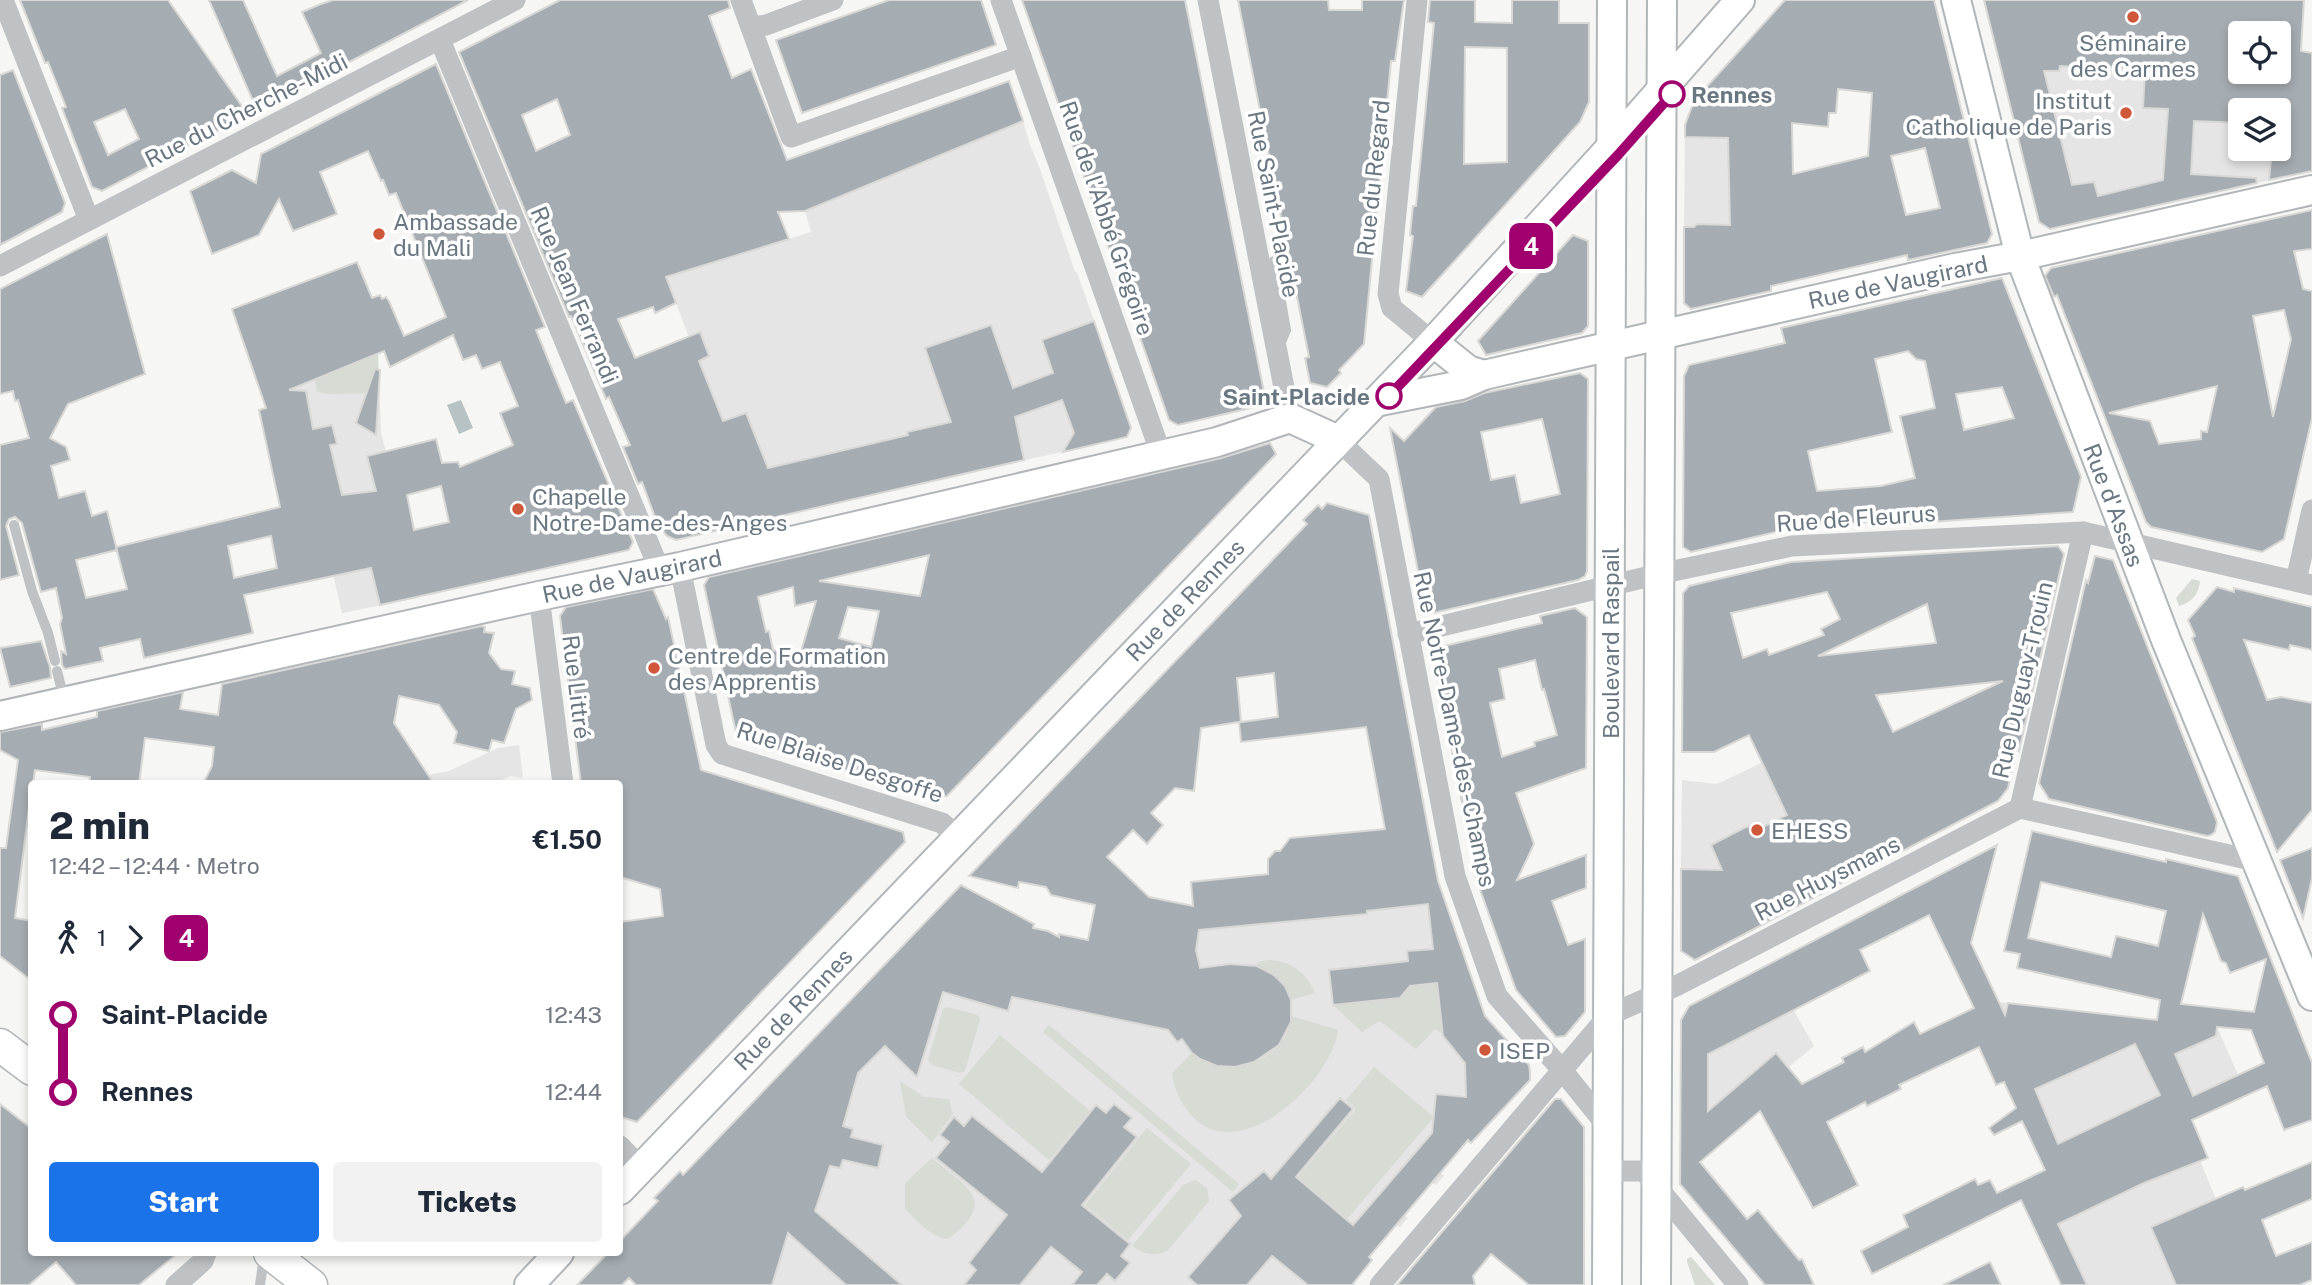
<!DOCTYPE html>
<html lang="en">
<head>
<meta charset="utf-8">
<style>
	body { margin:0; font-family:"Public Sans",sans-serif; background:#f2f2f3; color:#1f2937; height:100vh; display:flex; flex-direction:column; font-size:26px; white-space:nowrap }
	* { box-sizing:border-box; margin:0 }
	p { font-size:23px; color:#747a83 }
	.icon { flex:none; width:38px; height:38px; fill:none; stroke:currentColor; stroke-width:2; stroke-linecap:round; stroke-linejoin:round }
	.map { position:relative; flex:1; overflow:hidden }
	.drawer { position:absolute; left:28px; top:780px; width:595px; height:476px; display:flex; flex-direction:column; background:#fff; border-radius:7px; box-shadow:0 4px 10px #0003 }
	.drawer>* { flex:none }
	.badge { padding:0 14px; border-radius:10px; font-size:24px; line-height:46px }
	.fabs { position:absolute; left:2228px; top:21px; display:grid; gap:14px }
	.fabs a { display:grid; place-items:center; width:63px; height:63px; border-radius:7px; background:#fff; box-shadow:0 4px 10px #0003; font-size:35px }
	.map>.badge { position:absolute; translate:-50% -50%; box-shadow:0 0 0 4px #fff }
	.legs { display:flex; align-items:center; gap:10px; height:77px; padding:0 21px; font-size:23px }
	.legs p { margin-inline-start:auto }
	.head { display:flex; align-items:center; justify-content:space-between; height:119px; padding:0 21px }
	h1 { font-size:38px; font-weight:800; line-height:52px }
	.cta { display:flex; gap:14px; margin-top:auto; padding:14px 21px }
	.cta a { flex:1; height:80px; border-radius:7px; background:#1a73e8; color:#fff; font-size:28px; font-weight:800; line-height:80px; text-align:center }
	.cta a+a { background:#f2f2f3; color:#1f2937 }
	ul { padding:0 21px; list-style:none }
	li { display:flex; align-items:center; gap:24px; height:77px; font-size:26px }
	li i { display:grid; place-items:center; width:10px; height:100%; margin:0 9px; background:currentColor }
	li i::after { content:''; width:18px; height:18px; margin:-9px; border:5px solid; border-radius:50%; background:#fff }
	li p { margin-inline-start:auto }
	li:first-child i { background:linear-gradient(#0000 50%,currentColor 0) }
	li:last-child i { background:linear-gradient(currentColor 50%,#0000 0) }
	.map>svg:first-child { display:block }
</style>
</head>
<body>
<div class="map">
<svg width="2312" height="1285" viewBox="0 0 2312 1285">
	<rect width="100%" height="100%" fill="#f6f6f4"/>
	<g fill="#e4e5e4" fill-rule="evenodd">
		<path d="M1984,0H2288L2296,117L2292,175L2050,229L2039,222ZM2240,33H2278V72H2240ZM2240,110H2278V149H2240Z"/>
		<polygon points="1023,121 1030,145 1040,169 1075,272 1077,272 1131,428 1127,437 762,520 718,410 630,445 609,398 698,361 666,277 811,232 805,211"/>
		<polygon points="1767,123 1769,239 1684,238 1685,125"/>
		<polygon points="378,353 381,432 393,480 417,598 342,613 291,390"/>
		<polygon points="1874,741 1730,870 1681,869 1682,780 1717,784 1774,757"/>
		<polygon points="519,745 523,778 511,776 492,784 381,784 449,771 498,748"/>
		<polygon points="1438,881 1481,1003 1442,1036 1468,1067 1465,1069 1466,1092 1462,1097 1486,1119 1479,1134 1471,1143 1467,1141 1441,1173 1444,1176 1436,1185 1432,1183 1417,1199 1404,1215 1408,1218 1400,1227 1396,1225 1369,1257 1372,1260 1365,1269 1361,1267 1354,1285 772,1285 841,1060 817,1036 844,1007 917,1077 943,992 1008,1011 1012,997 1181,908"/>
		<polygon points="1782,990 1814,1046 1680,1159 1681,1042"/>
		<polygon points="1999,1002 2217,1027 2247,1095 2192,1120 2200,1161 2216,1199 2232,1285 2061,1285 2021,1200 2087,1169 2058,1144"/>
	</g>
	<g fill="#d6dbd3">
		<polygon points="378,353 379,393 326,394 317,391 315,379"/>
		<path d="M2192,579L2200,581C2199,594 2192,602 2179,606L2176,598Z"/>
		<path d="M1268,960C1291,961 1306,972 1315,993L1291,1000C1284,983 1274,973 1257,966L1258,962Z"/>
		<polygon points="1437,983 1442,1033 1435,1029 1416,1049 1380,1021 1362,1032 1333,1005 1400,998 1405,992 1404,987"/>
		<polygon points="947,1007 978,1015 980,1019 965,1071 960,1073 932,1065 928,1060 943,1009"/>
		<path d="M1291,1016L1338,1030C1332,1081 1240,1168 1192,1116C1181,1104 1174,1089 1172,1073L1192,1053C1228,1081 1286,1063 1291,1016Z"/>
		<polygon points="1049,1025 1239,1184 1233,1192 1043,1032"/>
		<polygon points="1000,1035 1090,1111 1049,1160 959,1084"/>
		<polygon points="1374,1067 1434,1117 1347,1219 1298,1177 1356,1109 1346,1100"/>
		<polygon points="900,1081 924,1097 949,1099 953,1114 932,1142 906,1117"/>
		<polygon points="1147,1128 1191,1164 1128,1240 1085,1205"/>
		<path d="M932,1158C966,1187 1000,1200 948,1239C930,1237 917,1220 905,1209V1183Z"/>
		<path d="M1195,1180L1207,1188L1209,1201L1168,1250C1155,1258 1144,1254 1132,1246L1183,1185Z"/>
		<polygon points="1691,1257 1693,1259 1715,1285 1695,1285 1687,1262 1687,1259"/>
	</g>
	<polygon fill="#b7c2c5" points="461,400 473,428 459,434 447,405"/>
	<g fill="#a6adb2" stroke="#d8d8d6" stroke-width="2" fill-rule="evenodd">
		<path d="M20,0H168L248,115L102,191L92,187L62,108L66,107L48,62L45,63ZM125,109L139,139L108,155L94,122Z"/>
		<polygon points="209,0 243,0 277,76 321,53 302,12 321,4 333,0 468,0 257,110"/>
		<path d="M560,0H728L730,8L709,16L732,78L751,69L787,160L1009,81L1023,121L805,211L778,212L789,239L666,277L676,303L655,313L653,307L618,319L635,358L700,332L709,356L699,361L723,421L746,413L768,468L908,435L907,432L951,422L925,348L991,325L1013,388L1053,373L1042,340L1094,321L1131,428L1127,437L1063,452L1074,433L1062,400L1015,417L1024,460L676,540L667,536L658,525L642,482L638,484L623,447L630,445L609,397L606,399L571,316L569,317L459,52ZM557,99L570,135L536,151L522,115Z"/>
		<polygon points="889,0 981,0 996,45 802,113 776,40"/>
		<polygon points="1022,0 1185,0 1265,397 1259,406 1178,425 1169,420"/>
		<polygon points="1238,0 1328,0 1329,10 1362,10 1362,0 1404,0 1395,61 1391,61 1364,344 1339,370 1341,373 1327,387 1310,383 1305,358 1309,357"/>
		<path d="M1430,0H1475V22L1512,23V0H1559V23H1589V102L1580,122L1422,297L1406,291L1413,236L1410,235L1413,206H1416L1434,23L1428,22ZM1465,47L1507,48V162L1464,164Z"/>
		<path d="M1785,0H1934L1992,234L1987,243L1908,260L1907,255L1771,286V291L1691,309L1684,303V227H1694L1697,224L1730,225L1728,138L1685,137V125L1694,101ZM1838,89L1872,93L1868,156L1793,174L1792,123L1828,127L1829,113H1836ZM1925,148L1940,208L1906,215L1891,156Z"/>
		<path d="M1984,0H2304L2301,51L2312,53V171L2269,180L2272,149H2278V110H2240V123L2194,121L2191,174L2256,178L2257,183L2050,229L2039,222ZM2240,33H2278V72H2240ZM2079,65L2131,68V70L2145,71L2143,108L2168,109L2163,180L2098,196L2094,182L2072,185L2044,71H2059L2060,66L2079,67Z"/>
		<path d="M436,64L545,327L536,330L547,357L566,403L573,400L633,542L629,550L380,605L371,568L244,595L253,633L144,658L140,639L100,648L103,661L65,669L62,665L61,651L66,654L60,624L62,618L56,588L41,592L22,523L15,517L9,519L6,526L19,575L0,580V445L29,438L18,400L15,401L13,391L0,394V289L107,234L145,374L68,404L50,438L66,447L70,460L51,466L59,498L85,491L92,516L107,511L117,550L76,560L86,598L127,589L116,547L280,507L259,410L266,408L232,309L357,262L372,298L380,295L382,299L386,297L389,301L404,336L446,317L396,193L389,195L383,180L381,181L368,151L320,172L337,214L293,231L279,199L259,235L212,254L190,191L232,170L256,183L261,154ZM453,335L463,360L476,355L482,369L500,362L518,406L500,413L513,445L460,467L458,462L442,463L436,439L367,456L376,491L342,495L330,445L337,444L332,425L313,429L306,391L289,390L384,351L390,367ZM441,486L449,522L414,530L407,495ZM271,536L277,568L234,578L228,546Z"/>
		<polygon points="13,70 65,203 62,212 0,245 0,75"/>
		<path d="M2312,210V249L2294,251L2303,289L2312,291V418L2284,539L2262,552L2151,527L2146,522L2142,512L2057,295L2054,297L2045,276L2051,268ZM2284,310L2291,339L2273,417L2253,316ZM2217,386L2207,432L2201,431V439L2159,444L2150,421L2109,413Z"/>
		<polygon points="1573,235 1588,241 1588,326 1582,333 1486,355 1478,341"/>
		<path d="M2002,278L2081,477L2073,512L1887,525V521L1801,526L1691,552L1683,547L1684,376L1689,365L1785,343L1781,328ZM1908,351L1916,359L1925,361L1935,408L1900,416L1915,478L1881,486L1817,491L1808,451L1892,432L1875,359ZM2002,387L2014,418L1964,430L1956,394Z"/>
		<polygon points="375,369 380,370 376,435 356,423"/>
		<path d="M1580,373L1588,379L1587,571L1585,576L1578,580L1433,613L1425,607L1390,428L1404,441L1436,407L1465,401L1484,393ZM1542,419L1560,494L1521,503L1515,475L1491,480L1481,432Z"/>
		<path d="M1270,443L1276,454L947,796L935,797L737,737L704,585L709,577L1221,458ZM929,555L920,596L819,581ZM793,587L795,606L816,601L799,658L773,650L769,631L766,632L758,597ZM848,607L879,611L871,647L839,638Z"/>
		<path d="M1327,503L1369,515L1438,881L1485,1016L1529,1065L1530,1072V1080L1471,1143L1468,1140L1369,1257L1372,1260L1352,1285H1308L1272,1256L1247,1285H1197L1188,1277L1241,1216L1229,1200L1264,1171L1271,1179L1340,1098L1353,1109L1296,1177L1353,1225L1432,1133L1436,1094L1466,1097L1465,1063L1443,1036L1437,983L1410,986L1400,998L1333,1005L1329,970L1408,961L1407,951L1433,949L1428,904L1367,911V914L1199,930L1196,950L1200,968L1230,964L1257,966L1274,975L1285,986L1291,1000V1022L1279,1045L1254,1062L1235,1067L1217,1066L1200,1059L1192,1053L1182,1039L1177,1042L1168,1030L1012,997L1008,1011L943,992L917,1077L885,1046L858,1073L843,1126L853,1129L851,1137L883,1145L878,1168L843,1160L840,1168L830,1166L815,1211L902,1285H846L788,1233L772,1285H636L629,1278L622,1285H577L608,1253H620V1241L658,1201L654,1198L680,1171L683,1175L961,885L1034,924L1033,928L1048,931L1059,937V934L1088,940L1095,905L1051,895L1046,887L1019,882L1018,888L969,876L1307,524L1303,520L1318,505L1322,509ZM1274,673L1278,717L1241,722L1237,678ZM1239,722L1241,742L1366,727L1385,829L1290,838L1280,851H1275L1268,859V874L1191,882L1193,906L1149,897L1107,857L1133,830L1147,844L1163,825L1151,813L1175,788L1194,791L1201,728Z"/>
		<path d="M2058,546L2064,554L2019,751L2017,748L2008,788L1998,801L1695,960L1681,951V869L1722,870L1711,845L1744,828L1750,826L1753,832L1787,815L1749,735L1714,752H1682L1683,593L1689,586L1791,562ZM1827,592L1840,619L1821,629L1824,635L1769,655L1767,649L1743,658L1731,613ZM1927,604L1936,643L1818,656L1870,631ZM2003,681L1893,732L1876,695Z"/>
		<polygon points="2095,556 2113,560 2217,822 2215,832 2211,835 2207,836 2049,799 2039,783 2086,580 2088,583"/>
		<polygon points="2217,587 2234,592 2234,588 2312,607 2312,650 2290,645 2289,650 2244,640 2267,700 2281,697 2312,703 2312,810 2277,852 2192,638 2195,636 2188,620"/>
		<polygon points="653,589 666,619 668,617 701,770 903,832 905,842 637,1122 621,1117 620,1105 620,922 663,916 660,889 620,877 620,784 581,784 560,616 566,607"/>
		<path d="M1575,608L1587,617L1586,768L1516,793L1534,844L1517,880L1586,855V888L1552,901L1568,945L1585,939V1012L1565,1036L1556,1037L1516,990L1477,881L1434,656L1440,647L1542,623L1540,616ZM1535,660L1542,690L1544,689L1557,735L1534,742L1535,746L1502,757L1490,703L1505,699L1499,669Z"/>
		<polygon points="481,626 485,627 484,632 494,633 489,653 501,669 515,671 512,684 530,688 532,700 516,709 504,743 492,740 489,751 454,743 457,732 439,705 399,696 394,723 434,784 203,784 212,766 214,747 145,738 139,784 89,784 90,777 35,770 33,784 32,784 15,918 32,921 32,981 0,956 0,848 6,848 18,760 0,750 0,732 42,724 42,730 97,717 97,711 183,692 180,709 218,715 222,684"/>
		<polygon points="41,641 50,667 51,678 10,687 0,648"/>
		<path d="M2032,831L2166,862V859L2238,876L2312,1063V1120L2284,1130L2267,1086L2192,1120L2208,1158L2144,1183L2058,1224L2087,1285H2061L2021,1200L1872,1274L1861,1251L1908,1227L1903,1215L1975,1179L1978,1185L1990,1180L1997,1193L2045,1170L2022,1121L1994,1135L1989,1128L2016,1108L2004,1082L1996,1085L1979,1047L1899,1085L1901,1089L1867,1106L1865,1102L1827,1122L1858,1185L1813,1208L1760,1111L1700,1162L1747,1219L1758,1210L1799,1260L1802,1259L1814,1285H1765L1680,1184L1681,1020L1689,1006L1997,845L1971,943L2005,1015L2008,1003L2157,1020L2160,1000L2017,968L2020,954L2004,951ZM2041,882L2166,911L2158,946L2116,936L2111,957L2028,938ZM2203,914L2221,961L2226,963L2230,973L2266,959L2254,1012L2181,1004ZM1929,915L1974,1008L1920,1034L1914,1022L1865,1052L1863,1047L1842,1058L1844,1062L1802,1084L1776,1053L1708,1111V1054L1870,971L1860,950ZM2217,1027L2251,1030L2264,1063L2193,1096L2175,1054L2216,1036ZM2135,1044L2160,1095L2058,1144L2035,1089Z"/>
		<polygon points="2312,848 2312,878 2303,918 2280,860"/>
		<polygon points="1555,1099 1561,1099 1584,1127 1584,1285 1529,1285 1491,1254 1473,1276 1475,1285 1397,1285"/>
		<polygon points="0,1104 32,1129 32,1253 178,1253 139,1285 76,1285 56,1262 29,1285 0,1285"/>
		<polygon points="1114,1104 1132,1118 1124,1127 1137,1137 1082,1205 1130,1244 1121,1256 1130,1263 1115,1281 1107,1274 1097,1285 1072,1285 1082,1272 1051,1247 1020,1285 964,1285 976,1270 969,1263 1007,1215 936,1158 949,1142 940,1135 954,1117 964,1126 972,1116 1042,1172 1096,1105 1106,1113"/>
		<polygon points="2312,1162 2312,1199 2262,1220 2276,1256 2312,1242 2312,1280 2300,1285 2176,1285 2151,1227 2243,1187 2245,1190"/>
		<polygon points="1990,1262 2001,1285 1943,1285"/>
	</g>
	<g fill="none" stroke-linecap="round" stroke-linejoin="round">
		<g stroke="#b1b6b9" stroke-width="32">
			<g id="secondary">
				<polyline points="1956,0 2020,256 2166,640 2312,996"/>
				<polyline points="1433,342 1468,370 1484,375"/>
				<polyline points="1375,402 1461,385 1484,375 1955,268 2020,256 2312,190"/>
				<polyline points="0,716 539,596 680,567 1217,442 1290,418 1338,440"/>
				<polyline points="620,1190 1433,342 1612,146 1740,0"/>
				<polyline points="529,1285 559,1253"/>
				<polyline points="1607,1285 1612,0"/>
				<polyline points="1656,1285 1662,0"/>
			</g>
		</g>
		<g stroke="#b2b6b9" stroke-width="35">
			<g id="primary">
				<polyline points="0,1045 32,1069"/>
				<polyline points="270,1253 311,1285"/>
			</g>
		</g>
		<g stroke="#bec2c5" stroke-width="10">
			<polyline points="1274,261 1286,330 1279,347"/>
			<polyline points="14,525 32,591 48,633 55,661"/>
			<polyline points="57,671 64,699"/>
			<polyline points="260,1285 264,1256"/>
		</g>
		<g stroke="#bec2c5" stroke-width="21">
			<polyline points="3,0 89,220"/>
			<polyline points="741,0 791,137 1021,56"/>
			<polyline points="1001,0 1161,454"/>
			<polyline points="1208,0 1290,418"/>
			<polyline points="1417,0 1388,294 1392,308 1433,342"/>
			<polyline points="751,27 766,25 833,0"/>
			<polyline points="440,40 660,571"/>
			<polyline points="0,266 515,0"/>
			<polyline points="1338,440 1379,479 1455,876 1497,996 1562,1070 1607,1126"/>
			<polyline points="680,567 716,745 722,754 942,823 958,837"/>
			<polyline points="2296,581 2312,510"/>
			<polyline points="539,596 563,784"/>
			<polyline points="1408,634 1659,574 1792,546 2083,532 2312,585"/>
			<polyline points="2020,808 2083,532"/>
			<polyline points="2020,808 2256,861"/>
			<polyline points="620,1146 641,1168"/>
			<polyline points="1608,1171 1644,1171 1738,1285"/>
			<polyline points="176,1285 203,1261 206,1253"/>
			<polyline points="1380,1285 1609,1015 1678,985 2020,808"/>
		</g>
		<use href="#secondary" stroke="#fff" stroke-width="28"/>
		<use href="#primary" stroke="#fff" stroke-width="32"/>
	</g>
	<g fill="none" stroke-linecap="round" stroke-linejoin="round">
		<g stroke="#fff" stroke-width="16">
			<polyline id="line-1" points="1389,396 1618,155 1672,94"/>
		</g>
		<use href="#line-1" stroke="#a0006e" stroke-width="10"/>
	</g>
	<g fill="#cf583b" stroke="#fff" stroke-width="2.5">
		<circle cx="2133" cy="17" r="7"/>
		<circle cx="2126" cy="113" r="7"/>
		<circle cx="379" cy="234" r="7"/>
		<circle cx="518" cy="509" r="7"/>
		<circle cx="654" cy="668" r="7"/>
		<circle cx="1757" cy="830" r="7"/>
		<circle cx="1485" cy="1050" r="7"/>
	</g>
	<g fill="#fff" stroke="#a0006e" stroke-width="3.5">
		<circle cx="1672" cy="94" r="12"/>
		<circle cx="1389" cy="396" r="12"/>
	</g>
	<g text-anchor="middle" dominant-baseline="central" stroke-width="7" stroke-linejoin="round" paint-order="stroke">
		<g font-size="23" fill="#697781" stroke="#fff" text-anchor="start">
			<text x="2133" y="42" text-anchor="middle">Séminaire<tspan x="2133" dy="26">des Carmes</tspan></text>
			<text x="2112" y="100" text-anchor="end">Institut<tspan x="2112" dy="26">Catholique de Paris</tspan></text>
			<text x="393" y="221">Ambassade<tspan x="393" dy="26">du Mali</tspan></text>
			<text x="532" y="496">Chapelle<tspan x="532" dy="26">Notre-Dame-des-Anges</tspan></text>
			<text x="668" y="655">Centre de Formation<tspan x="668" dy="26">des Apprentis</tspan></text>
			<text x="1771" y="830">EHESS</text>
			<text x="1499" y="1050">ISEP</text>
		</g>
		<g font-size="23" font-weight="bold" fill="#697781" stroke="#fff" text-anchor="start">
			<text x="1691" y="94">Rennes</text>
			<text x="1370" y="396" text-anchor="end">Saint-Placide</text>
		</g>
		<g font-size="23" fill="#697781" stroke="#fff">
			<text transform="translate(246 110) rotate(-27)">Rue du Cherche-Midi</text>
			<text transform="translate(1373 178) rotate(-84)">Rue du Regard</text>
			<text transform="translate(1274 204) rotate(79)">Rue Saint-Placide</text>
			<text transform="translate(1107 218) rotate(71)">Rue de l'Abbé Grégoire</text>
			<text transform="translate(1898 282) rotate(-12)">Rue de Vaugirard</text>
			<text transform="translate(575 295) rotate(67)">Rue Jean Ferrandi</text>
			<text transform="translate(2114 505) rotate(69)">Rue d'Assas</text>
			<text transform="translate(1856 518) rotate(-4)">Rue de Fleurus</text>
			<text transform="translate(632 576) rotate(-12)">Rue de Vaugirard</text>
			<text transform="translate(1185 600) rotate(-46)">Rue de Rennes</text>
			<text transform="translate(1610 643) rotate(-90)">Boulevard Raspail</text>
			<text transform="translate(2022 680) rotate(-77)">Rue Duguay-Trouin</text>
			<text transform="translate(577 687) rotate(83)">Rue Littré</text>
			<text transform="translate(1455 729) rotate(78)">Rue Notre-Dame-des-Champs</text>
			<text transform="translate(840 762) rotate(18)">Rue Blaise Desgoffe</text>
			<text transform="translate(1827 878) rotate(-27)">Rue Huysmans</text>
			<text transform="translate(793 1009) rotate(-46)">Rue de Rennes</text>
		</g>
	</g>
</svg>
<div class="fabs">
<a><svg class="icon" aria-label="locate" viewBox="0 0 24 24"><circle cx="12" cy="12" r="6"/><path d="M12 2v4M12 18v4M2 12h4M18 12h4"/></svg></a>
<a><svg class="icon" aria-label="layers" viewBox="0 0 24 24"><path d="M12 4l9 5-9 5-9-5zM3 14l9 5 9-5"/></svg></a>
</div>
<b class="badge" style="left:1531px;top:246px;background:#a0006e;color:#fff">4</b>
<section class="drawer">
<div class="head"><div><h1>2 min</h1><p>12:42 – 12:44 · Metro</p></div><b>€1.50</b></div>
<div class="legs"><svg class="icon" aria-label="walk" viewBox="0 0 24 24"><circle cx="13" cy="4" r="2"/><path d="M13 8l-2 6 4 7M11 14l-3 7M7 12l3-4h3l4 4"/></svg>1<svg class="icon" aria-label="forward" viewBox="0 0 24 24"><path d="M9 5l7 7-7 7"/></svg><b class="badge" style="background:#a0006e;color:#fff">4</b></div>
<ul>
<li><i style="color:#a0006e"></i><b>Saint-Placide</b><p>12:43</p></li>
<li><i style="color:#a0006e"></i><b>Rennes</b><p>12:44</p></li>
</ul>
<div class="cta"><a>Start</a><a>Tickets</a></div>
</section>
</div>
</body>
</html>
